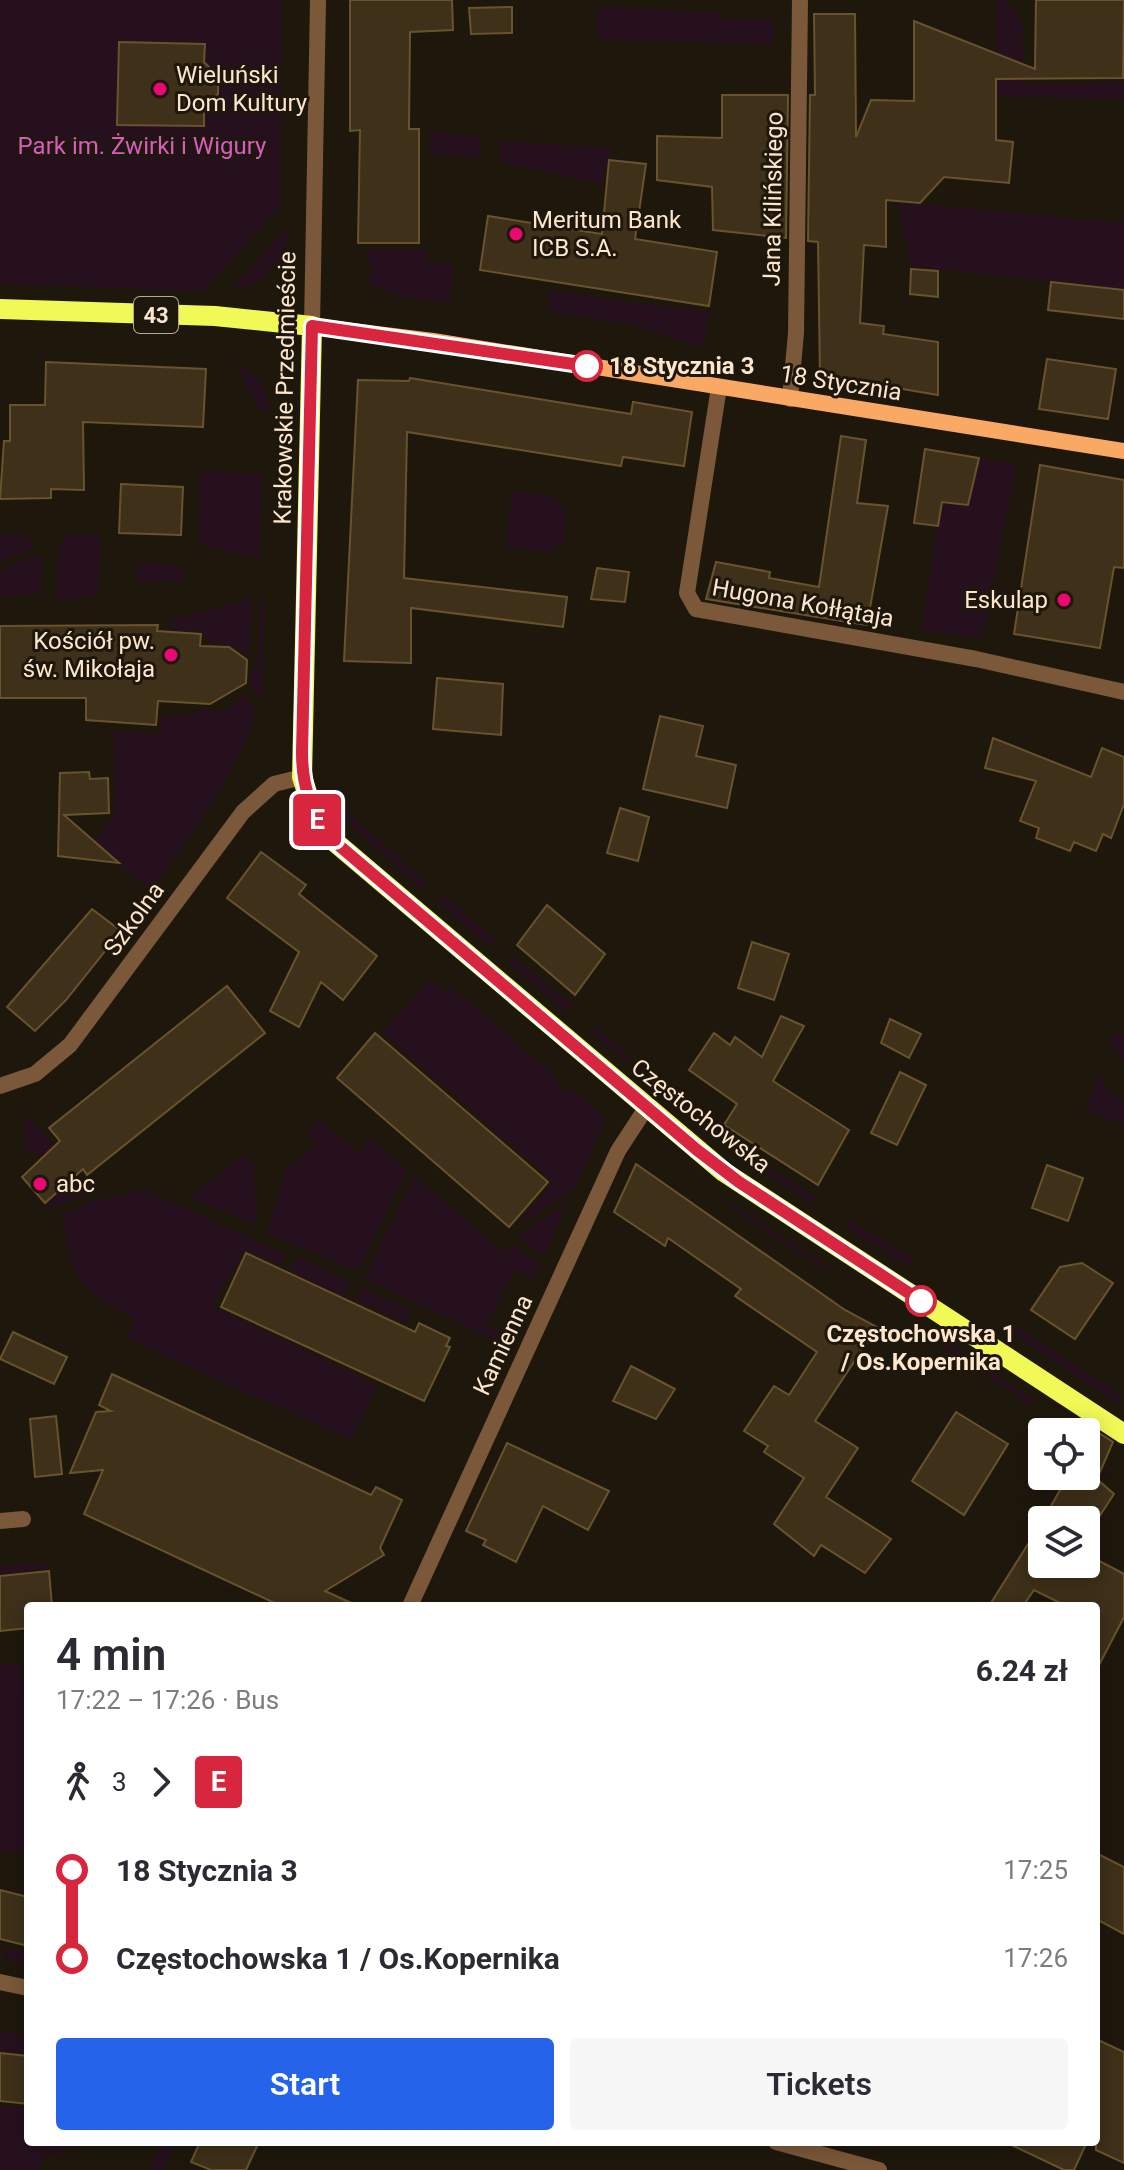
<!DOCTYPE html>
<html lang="en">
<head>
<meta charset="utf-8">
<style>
	body { margin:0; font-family:Roboto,sans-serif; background:#f7f7f7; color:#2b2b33; height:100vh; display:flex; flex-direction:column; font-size:30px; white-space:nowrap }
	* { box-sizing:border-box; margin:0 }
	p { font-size:26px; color:#7c7c81 }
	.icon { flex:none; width:44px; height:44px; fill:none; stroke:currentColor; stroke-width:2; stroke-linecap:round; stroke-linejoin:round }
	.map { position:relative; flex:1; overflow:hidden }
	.sheet { position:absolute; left:24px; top:1602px; width:1076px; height:544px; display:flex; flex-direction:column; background:#fff; border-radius:8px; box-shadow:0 4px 20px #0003 }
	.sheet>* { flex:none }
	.badge { padding:0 16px; border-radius:6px; font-size:28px; line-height:52px }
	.buttons { position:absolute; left:1028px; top:1418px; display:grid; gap:16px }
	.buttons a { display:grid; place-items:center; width:72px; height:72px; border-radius:8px; background:#fff; box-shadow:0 4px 20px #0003; font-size:40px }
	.map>.badge { position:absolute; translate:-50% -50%; box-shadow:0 0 0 4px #fff }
	.legs { display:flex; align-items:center; gap:12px; height:88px; padding:0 32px; font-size:26px }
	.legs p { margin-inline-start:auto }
	.summary { display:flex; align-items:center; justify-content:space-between; height:136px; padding:0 32px }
	h1 { font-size:44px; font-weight:600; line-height:60px }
	.primary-button { display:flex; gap:16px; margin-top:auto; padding:16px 32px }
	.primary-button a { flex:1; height:92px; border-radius:8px; background:#2563eb; color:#fff; font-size:32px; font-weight:600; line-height:92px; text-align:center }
	.primary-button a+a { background:#f7f7f7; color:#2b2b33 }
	ul { padding:0 32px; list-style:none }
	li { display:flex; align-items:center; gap:28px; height:88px; font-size:30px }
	li i { display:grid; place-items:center; width:12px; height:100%; margin:0 10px; background:currentColor }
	li i::after { content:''; width:20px; height:20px; margin:-10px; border:6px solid; border-radius:50%; background:#fff }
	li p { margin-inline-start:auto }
	li:first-child i { background:linear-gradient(#0000 50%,currentColor 0) }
	li:last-child i { background:linear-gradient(currentColor 50%,#0000 0) }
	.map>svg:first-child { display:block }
</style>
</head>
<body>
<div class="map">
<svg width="1124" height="2170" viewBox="0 0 1124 2170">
	<rect width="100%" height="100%" fill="#1e170c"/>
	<g fill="#27101e">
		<polygon points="0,0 282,0 280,206 203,291 0,284"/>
		<polygon points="997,0 1005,0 1023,23 1022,85 1124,82 1124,99 996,96"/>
		<polygon points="598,7 718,12 720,19 774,19 773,44 597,39"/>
		<polygon points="430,131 481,138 479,159 429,153"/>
		<polygon points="502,141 611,148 602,183 499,162"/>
		<polygon points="898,202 1124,223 1124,289 911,266"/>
		<path d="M288,231C284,261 264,287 232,289L283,232Z"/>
		<path d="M369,249L427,250V262L453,264L449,303C424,299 386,300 368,280L375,265L369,264Z"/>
		<polygon points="551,291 709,312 704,344 699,346 626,323 547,311"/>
		<polygon points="234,361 259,380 271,409 259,410"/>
		<polygon points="979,458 1016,464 982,639 921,629 942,502 968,505"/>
		<polygon points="201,471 262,474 260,559 198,544"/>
		<polygon points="513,490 555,498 566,512 564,540 551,552 505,547"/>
		<polygon points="0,533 28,536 33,548 0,562"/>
		<polygon points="68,534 101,535 97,596 57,601 57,551"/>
		<polygon points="34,556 42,557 40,594 0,596 0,570"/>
		<polygon points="143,562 178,567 182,569 183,581 138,582 136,567"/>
		<polygon points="260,598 264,599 262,701 250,686 250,671 258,666"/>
		<polygon points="253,599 248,657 236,646 210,644 202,631 172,630 171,620"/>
		<path d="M244,694L256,712C233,779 193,833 150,890L96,841L115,812L113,731L160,734L162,716L195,715L198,710H229Z"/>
		<polygon points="337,803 427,883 422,889 354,828"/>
		<polygon points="444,895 497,942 489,945 438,902"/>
		<polygon points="510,955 574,1007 566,1011 508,962"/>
		<polygon points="430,980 445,992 451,987 556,1077 554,1081 567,1092 570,1088 606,1119 574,1190 515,1227 554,1182 382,1032"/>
		<polygon points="595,1027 631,1058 625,1061 593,1034"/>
		<polygon points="1112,1034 1124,1036 1124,1059 1109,1042"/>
		<polygon points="641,1067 705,1123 699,1124 640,1072"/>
		<polygon points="1099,1072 1107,1091 1124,1101 1124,1124 1085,1110"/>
		<polygon points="29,1117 72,1168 25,1149 24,1124"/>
		<polygon points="320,1119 358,1153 371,1139 407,1170 358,1270 267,1234 286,1169 316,1145 307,1130"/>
		<polygon points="722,1136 817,1199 809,1201 721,1142"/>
		<polygon points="243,1156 254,1163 256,1225 190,1197"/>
		<polygon points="35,1164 80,1181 90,1193 51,1208 45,1203 59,1190"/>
		<polygon points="414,1176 503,1252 515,1245 540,1265 534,1279 514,1270 486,1325 508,1336 504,1344 365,1279"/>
		<path d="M145,1190L285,1254L282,1264L244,1250L212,1306L377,1385L351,1440L126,1338L135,1319C74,1288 73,1280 62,1214L90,1202Z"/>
		<polygon points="568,1202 546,1252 539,1253 518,1236"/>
		<polygon points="729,1202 829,1268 829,1273 724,1203"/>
		<polygon points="849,1219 913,1259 909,1266 848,1228"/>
		<polygon points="297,1257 350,1281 343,1297 290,1272"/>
		<polygon points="361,1288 410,1310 405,1323 356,1300"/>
		<polygon points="1015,1325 1122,1396 1117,1403 1013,1333"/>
		<polygon points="948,1344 1033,1400 1034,1407 943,1347"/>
		<polygon points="43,1562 49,1569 0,1575 0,1566"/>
		<polygon points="19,1663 28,1723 28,1852 0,1851 0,1664"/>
		<polygon points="6,1948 28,1953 28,1966 4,1959"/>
		<polygon points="0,2031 28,2037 28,2054 0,2051"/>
		<polygon points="0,2106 28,2109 28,2142 93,2142 46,2155 37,2170 0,2170"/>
		<polygon points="163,2142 176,2142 162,2170 149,2170"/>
	</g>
	<g fill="#3e3019" stroke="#69532c" stroke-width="2">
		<polygon points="350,0 452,0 453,30 410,32 409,129 419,129 419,243 358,243 360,130 350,131"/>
		<polygon points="1036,0 1124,0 1123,78 996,79 996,140 1013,142 1009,183 944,177 920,203 886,200 886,247 864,245 860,323 884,326 883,334 938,342 938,395 820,375 818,242 808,241 810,95 815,95 814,14 855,14 856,137 871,100 914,101 914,21 1035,69"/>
		<polygon points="512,7 512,33 471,34 469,8"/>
		<polygon points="119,42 205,44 204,62 218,76 218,94 204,107 204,126 117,125"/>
		<polygon points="722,95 788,95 786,238 713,230 712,187 657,180 657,136 722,138"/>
		<polygon points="609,160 646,164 635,239 717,252 709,306 480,270 488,216 602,234"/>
		<polygon points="911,269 938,271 938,297 910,294"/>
		<polygon points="1051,282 1124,290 1124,319 1048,310"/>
		<polygon points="1047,359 1116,369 1108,419 1039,409"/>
		<polygon points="46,362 206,369 203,427 83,422 84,490 51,489 51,498 0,499 4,441 10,441 10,405 45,405"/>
		<polygon points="410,378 631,414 633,402 692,412 684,466 623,457 621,466 407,432 404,578 567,597 563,627 411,608 411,663 344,661 358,380 409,381"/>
		<polygon points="841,436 866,440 857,503 888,506 867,625 706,599 716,562 770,572 769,578 819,587"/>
		<polygon points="925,449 979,458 968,505 942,502 938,526 914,523"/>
		<polygon points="1040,465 1124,480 1124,568 1114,567 1100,648 1014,634"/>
		<polygon points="121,484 183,487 181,535 119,533"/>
		<polygon points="597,568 629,572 625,602 591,599"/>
		<polygon points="158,625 157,631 201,634 200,646 229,647 247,660 246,683 210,704 158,701 156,725 86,720 86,698 0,698 0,626"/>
		<polygon points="437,678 503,684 501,735 433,729"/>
		<polygon points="660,716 703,726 696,756 736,765 727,808 643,789"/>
		<polygon points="993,738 1091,777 1102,748 1124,757 1124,804 1111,838 1103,834 1096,851 1074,842 1070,851 1036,838 1039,828 1020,821 1036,781 985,768"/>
		<polygon points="89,772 90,779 108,778 109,813 64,815 119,863 58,856 60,773"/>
		<polygon points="620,808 649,817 638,861 607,853"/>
		<polygon points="261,852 306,885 299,894 377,956 343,1000 321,982 299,1027 270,1011 299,952 227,898"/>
		<polygon points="547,905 605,954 575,995 517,945"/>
		<polygon points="92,909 121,931 66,1000 35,1031 7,1007"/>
		<polygon points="752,942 789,954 774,1000 738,988"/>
		<polygon points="227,986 265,1033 87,1175 83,1169 45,1203 22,1177 60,1141 49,1128"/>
		<polygon points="781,1016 804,1026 773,1081 849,1130 818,1185 724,1125 737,1104 689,1070 714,1033 730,1045 735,1037 762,1057"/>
		<polygon points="890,1019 921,1034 909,1058 881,1043"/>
		<polygon points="375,1033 548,1182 509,1227 337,1078"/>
		<polygon points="900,1072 926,1085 897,1145 871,1133"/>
		<polygon points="636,1164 845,1310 877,1327 815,1421 858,1448 826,1497 891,1539 865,1573 821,1545 814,1556 774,1524 804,1478 764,1452 768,1446 744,1431 774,1386 789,1395 817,1352 735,1296 741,1289 668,1238 665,1246 614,1212"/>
		<polygon points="1047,1165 1083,1178 1068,1221 1032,1208"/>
		<polygon points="246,1253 415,1332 419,1323 450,1338 446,1346 450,1347 424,1401 221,1307"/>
		<polygon points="1082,1263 1113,1283 1075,1339 1031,1310 1060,1267"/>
		<polygon points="13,1332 67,1357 54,1384 0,1359"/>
		<polygon points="631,1366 675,1389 656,1419 613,1401"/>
		<polygon points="112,1374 371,1495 376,1487 402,1500 380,1548 384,1555 325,1591 358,1606 281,1606 84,1514 103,1470 70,1473 96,1412 111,1411 99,1405"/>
		<polygon points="956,1412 1008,1444 964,1515 912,1481"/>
		<polygon points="56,1416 62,1474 35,1477 30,1419"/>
		<polygon points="1099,1433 1113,1442 1097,1479 1114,1494 1097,1520 1043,1520 1068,1476 1086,1476 1086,1453"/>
		<polygon points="507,1443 609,1491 588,1530 543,1506 516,1562 483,1545 486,1540 466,1531"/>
		<polygon points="1035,1533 1042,1533 1042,1564 1086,1564 1086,1554 1124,1574 1124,1617 1096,1671 1096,1606 1066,1606 1034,1590 1023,1606 989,1606"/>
		<polygon points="49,1571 52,1606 28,1606 28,1628 0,1631 0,1576"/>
		<polygon points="1096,1853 1124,1867 1124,1934 1096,1919"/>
		<polygon points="0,1890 28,1897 28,1946 0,1939"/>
		<polygon points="1096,2039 1124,2052 1124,2163 1096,2150"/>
		<polygon points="0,2053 28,2056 28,2104 0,2101"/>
		<polygon points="200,2142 259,2142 246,2170 211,2170 191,2162"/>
		<polygon points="1005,2142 1087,2142 1074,2170 1064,2170"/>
	</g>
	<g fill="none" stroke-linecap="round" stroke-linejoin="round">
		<g stroke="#7b5839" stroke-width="16">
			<polyline points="312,326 318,0"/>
			<polyline points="719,387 687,593 696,609 976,659 1124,692"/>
			<polyline points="790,399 796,333 800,0"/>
			<polyline points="0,1086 35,1074 70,1045 243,812 274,784 302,777"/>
			<polyline points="0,1521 23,1519"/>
			<polyline points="410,1606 618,1151 646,1108"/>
			<polyline points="0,1982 28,1988"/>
			<polyline points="776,2142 879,2170"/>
		</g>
		<polyline stroke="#faa965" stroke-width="16" points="312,326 433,341 1124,451"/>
		<polyline stroke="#f0f956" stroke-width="20" points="0,309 215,316 312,326 302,777 312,808 329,837 724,1172 1124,1434"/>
	</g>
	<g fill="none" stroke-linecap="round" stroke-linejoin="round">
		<g stroke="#fff" stroke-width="18">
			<path id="line-1" d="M587,366L312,326L302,752C302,784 310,810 329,837L697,1150L739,1182L921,1301"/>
		</g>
		<use href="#line-1" stroke="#d7263d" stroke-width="12"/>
	</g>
	<g fill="#ec0872" stroke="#1e170c" stroke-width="3">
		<circle cx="160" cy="89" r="8"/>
		<circle cx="516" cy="234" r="8"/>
		<circle cx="1064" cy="600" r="8"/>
		<circle cx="171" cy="655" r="8"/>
		<circle cx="40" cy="1184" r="8"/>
	</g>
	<g fill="#fff" stroke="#d7263d" stroke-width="4">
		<circle cx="587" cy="366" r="14"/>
		<circle cx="921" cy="1301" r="14"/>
	</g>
	<g text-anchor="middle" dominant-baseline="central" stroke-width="6" stroke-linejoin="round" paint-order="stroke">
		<rect fill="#1e170c" stroke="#baa892" stroke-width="2" x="134" y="297" width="44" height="36" rx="6"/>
		<g font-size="22" font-weight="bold" fill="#fde6cb">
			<text x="156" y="315">43</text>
		</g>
		<g font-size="24" fill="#fde6cb" stroke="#1e170c" text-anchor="start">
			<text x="176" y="75">Wieluński<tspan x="176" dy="28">Dom Kultury</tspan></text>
			<text x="532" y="220">Meritum Bank<tspan x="532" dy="28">ICB S.A.</tspan></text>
			<text x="1048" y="600" text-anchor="end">Eskulap</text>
			<text x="155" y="641" text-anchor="end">Kościół pw.<tspan x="155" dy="28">św. Mikołaja</tspan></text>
			<text x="56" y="1184">abc</text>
		</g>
		<g font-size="24" fill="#da5ac2" stroke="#1e170c">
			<text x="142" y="146">Park im. Żwirki i Wigury</text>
		</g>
		<g font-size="24" fill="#fde6cb" stroke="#1e170c">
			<text transform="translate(773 199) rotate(-89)">Jana Kilińskiego</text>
			<text transform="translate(841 383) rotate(9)">18 Stycznia</text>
			<text transform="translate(285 388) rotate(-89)">Krakowskie Przedmieście</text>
			<text transform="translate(803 603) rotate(10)">Hugona Kołłątaja</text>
			<text transform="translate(134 919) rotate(-54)">Szkolna</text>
			<text transform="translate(701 1116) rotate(38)">Częstochowska</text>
			<text transform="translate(503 1345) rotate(-65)">Kamienna</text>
		</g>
		<g font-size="24" font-weight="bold" fill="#fde6cb" stroke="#1e170c" text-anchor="start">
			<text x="609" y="366">18 Stycznia 3</text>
			<text x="921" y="1334" text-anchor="middle">Częstochowska 1<tspan x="921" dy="28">/ Os.Kopernika</tspan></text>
		</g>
	</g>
</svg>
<div class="buttons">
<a><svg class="icon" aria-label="locate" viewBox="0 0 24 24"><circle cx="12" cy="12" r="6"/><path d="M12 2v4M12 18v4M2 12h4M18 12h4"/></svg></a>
<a><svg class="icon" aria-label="layers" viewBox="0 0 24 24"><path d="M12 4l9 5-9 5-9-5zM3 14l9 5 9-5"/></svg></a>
</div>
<b class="badge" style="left:317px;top:820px;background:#d7263d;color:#fff">E</b>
<section class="sheet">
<div class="summary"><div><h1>4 min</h1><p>17:22 – 17:26 · Bus</p></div><b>6.24 zł</b></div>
<div class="legs"><svg class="icon" aria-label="walk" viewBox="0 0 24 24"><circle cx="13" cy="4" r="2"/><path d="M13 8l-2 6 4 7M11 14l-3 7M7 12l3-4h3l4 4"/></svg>3<svg class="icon" aria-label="forward" viewBox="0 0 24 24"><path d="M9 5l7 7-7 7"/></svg><b class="badge" style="background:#d7263d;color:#fff">E</b></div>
<ul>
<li><i style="color:#d7263d"></i><b>18 Stycznia 3</b><p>17:25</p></li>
<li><i style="color:#d7263d"></i><b>Częstochowska 1 / Os.Kopernika</b><p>17:26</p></li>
</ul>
<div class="primary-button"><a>Start</a><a>Tickets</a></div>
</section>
</div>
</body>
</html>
